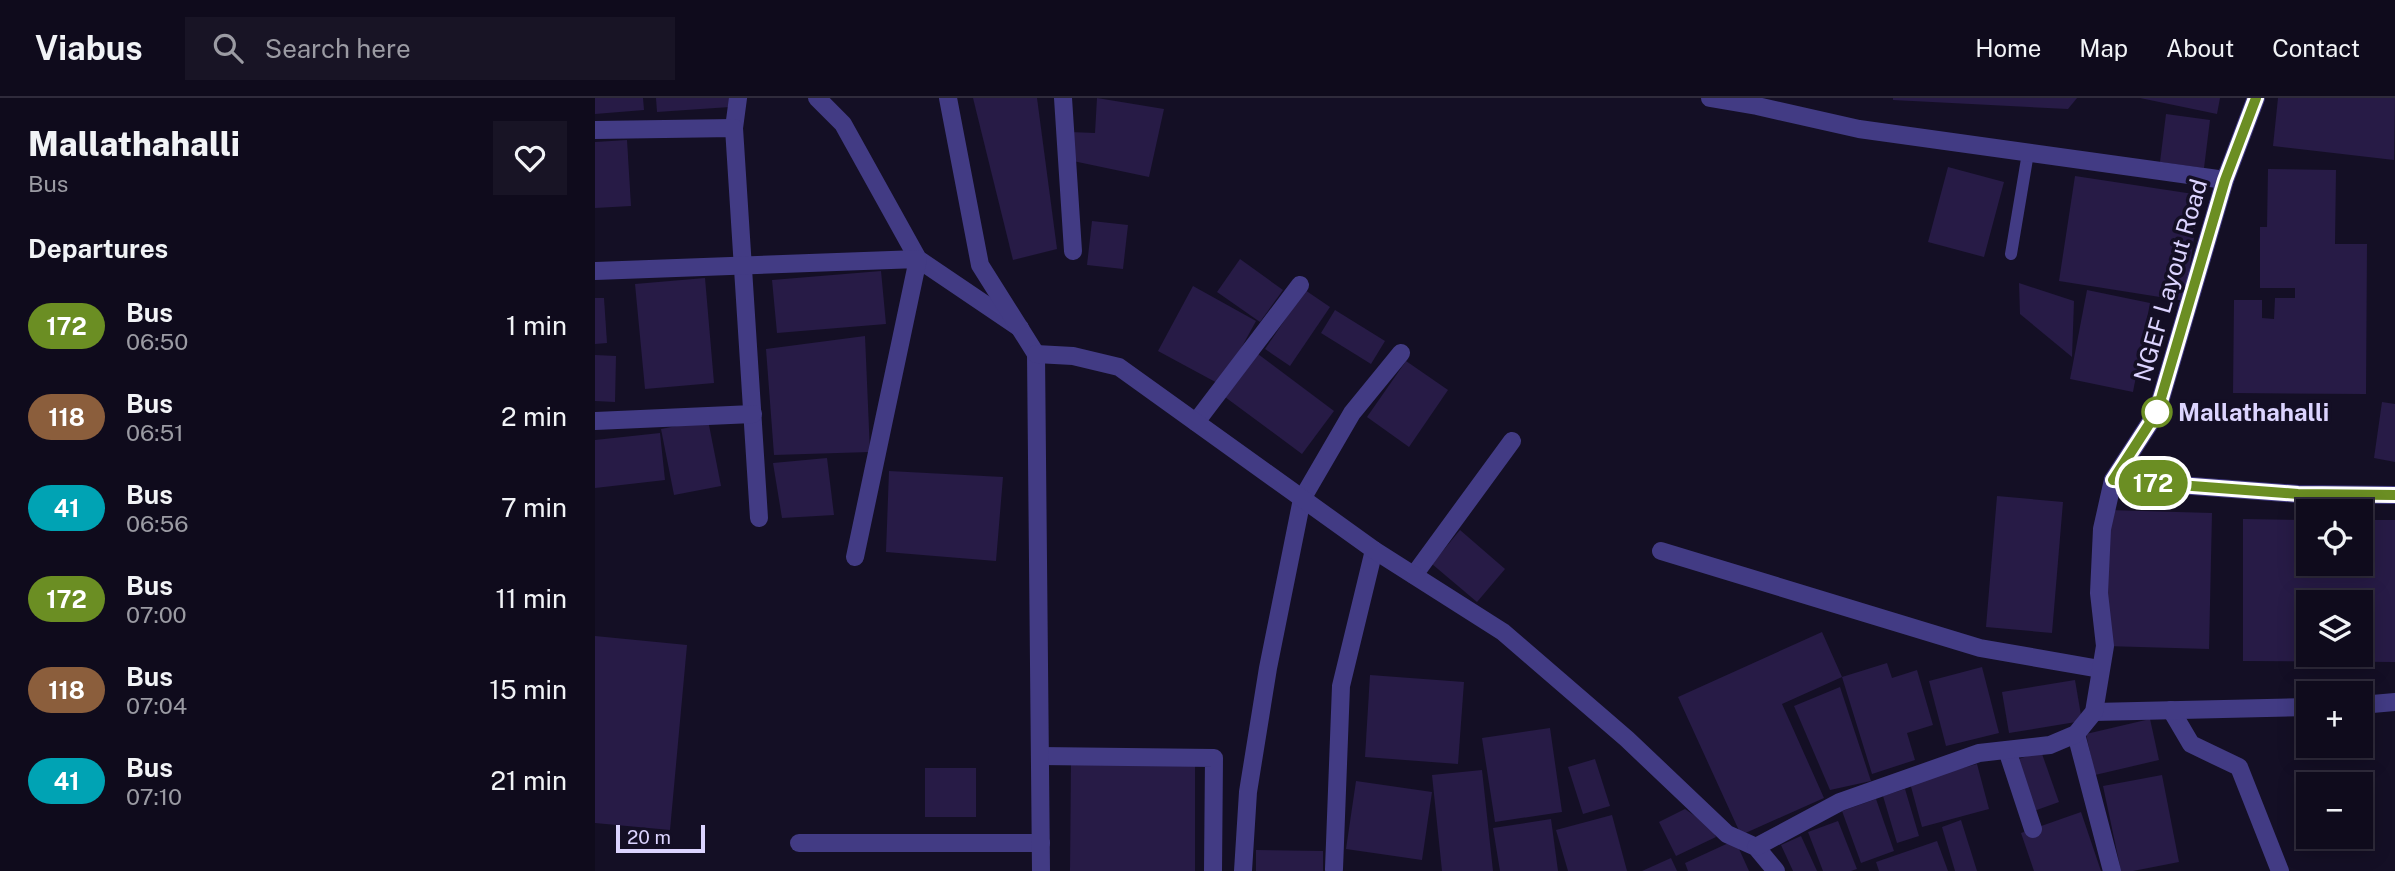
<!DOCTYPE html>
<html lang="en">
<head>
<meta charset="utf-8">
<style>
	body { margin:0; font-family:"Public Sans",sans-serif; background:#181425; color:#f1f3f6; height:100vh; display:flex; flex-direction:column; font-size:26px; white-space:nowrap }
	* { box-sizing:border-box; margin:0 }
	p { font-size:23px; color:#9b9ba3 }
	.icon { flex:none; width:38px; height:38px; fill:none; stroke:currentColor; stroke-width:2; stroke-linecap:round; stroke-linejoin:round }
	.map { position:relative; flex:1; overflow:hidden }
	.side { display:flex; flex-direction:column; background:#0f0b1c; width:595px }
	.side>* { flex:none }
	.badge { padding:0 14px; border-radius:23px; font-size:24px; line-height:46px }
	.tools { position:absolute; left:1701px; top:401px; display:grid; gap:14px }
	.tools a { display:grid; place-items:center; width:77px; height:77px; border-radius:0px; background:#0f0b1c; box-shadow:0 4px 18px #0003,0 0 0 2px #2f2b3b; font-size:35px }
	.scale { position:absolute; left:21px; bottom:18px; width:89px; box-sizing:border-box; padding-left:7px; border:4px solid #dcd4ff; border-top:0; font-size:19px; line-height:24px; white-space:nowrap; color:#dcd4ff; -webkit-text-stroke:5px #140f25; paint-order:stroke }
	.map>.badge { position:absolute; translate:-50% -50%; box-shadow:0 0 0 4px #fff }
	h2 { padding:0 28px; font-size:26px; line-height:63px }
	.round { display:grid; place-items:center; flex:none; width:74px; height:74px; border-radius:0px; background:#181425 }
	.headline { display:flex; align-items:center; justify-content:space-between; height:119px; padding:0 28px }
	h1 { font-size:33px; font-weight:800; line-height:52px }
	ul { padding:0; list-style:none }
	li { display:flex; align-items:center; gap:21px; height:91px; padding:0 28px }
	li div { flex:1 }
	li b { display:block; font-size:26px }
	li em { font-style:normal }
	li .badge { min-width:77px; font-weight:700; text-align:center }
	header { display:flex; align-items:center; gap:42px; box-sizing:border-box; height:98px; padding:0 35px; background:#0f0b1c; border-bottom:2px solid #2f2b3b }
	header strong { font-size:33px }
	nav { display:flex; gap:38px; margin-inline-start:auto; font-size:24px }
	.search { width:490px; height:63px; background:#181425; display:flex; align-items:center; gap:18px; box-sizing:border-box; padding:0 24px; border-radius:0px; color:#9b9ba3; font-size:26px }
	main { display:flex; flex:1; min-height:0 }
	.map>svg:first-child { display:block }
</style>
</head>
<body>
<header>
<strong>Viabus</strong>
<div class="search"><svg class="icon" aria-label="search" viewBox="0 0 24 24"><circle cx="10" cy="10" r="6"/><path d="M15 15l6 6"/></svg>Search here</div>
<nav><a>Home</a><a>Map</a><a>About</a><a>Contact</a></nav>
</header>
<main>
<section class="side">
<div class="headline"><div><h1>Mallathahalli</h1><p>Bus</p></div><a class="round"><svg class="icon" aria-label="heart" viewBox="0 0 24 24"><path d="M12 20l-8-8c-3-5 5-10 8-4 3-6 11-1 8 4z"/></svg></a></div>
<h2>Departures</h2>
<ul>
<li><span class="badge" style="background:#6b8e23;color:#fff">172</span><div><b>Bus</b><p>06:50</p></div><em>1 min</em></li>
<li><span class="badge" style="background:#8b5e3c;color:#fff">118</span><div><b>Bus</b><p>06:51</p></div><em>2 min</em></li>
<li><span class="badge" style="background:#00a3b4;color:#fff">41</span><div><b>Bus</b><p>06:56</p></div><em>7 min</em></li>
<li><span class="badge" style="background:#6b8e23;color:#fff">172</span><div><b>Bus</b><p>07:00</p></div><em>11 min</em></li>
<li><span class="badge" style="background:#8b5e3c;color:#fff">118</span><div><b>Bus</b><p>07:04</p></div><em>15 min</em></li>
<li><span class="badge" style="background:#00a3b4;color:#fff">41</span><div><b>Bus</b><p>07:10</p></div><em>21 min</em></li>
</ul>
</section>
<div class="map">
<svg width="1800" height="773" viewBox="0 0 1800 773">
	<rect width="100%" height="100%" fill="#140f25"/>
	<g fill="#271b46" fill-rule="evenodd">
		<polygon points="0,0 48,0 49,12 0,16"/>
		<polygon points="61,0 134,0 135,9 62,14"/>
		<polygon points="378,0 442,0 462,151 418,162"/>
		<polygon points="502,0 569,11 554,79 478,63 475,34 500,35"/>
		<polygon points="1298,0 1482,0 1473,11 1298,2"/>
		<polygon points="1545,0 1625,0 1622,16"/>
		<polygon points="1683,0 1800,0 1799,62 1678,48"/>
		<polygon points="1571,16 1615,22 1609,70 1565,64"/>
		<polygon points="32,42 36,108 0,110 0,44"/>
		<polygon points="1353,69 1409,84 1389,159 1333,144"/>
		<polygon points="1673,71 1741,72 1740,146 1772,146 1771,296 1638,295 1639,202 1667,202 1667,220 1679,221 1680,200 1700,200 1700,190 1665,190 1665,129 1672,129"/>
		<polygon points="1480,78 1605,97 1590,203 1464,183"/>
		<polygon points="497,123 533,127 528,171 492,167"/>
		<polygon points="645,161 688,192 665,224 622,194"/>
		<polygon points="286,173 291,226 182,235 177,182"/>
		<polygon points="110,180 119,285 50,291 40,186"/>
		<polygon points="1424,185 1479,203 1477,259 1425,216"/>
		<polygon points="598,188 661,223 626,287 563,253"/>
		<polygon points="710,192 735,209 695,268 670,251"/>
		<polygon points="1492,192 1555,205 1538,294 1475,281"/>
		<polygon points="0,200 9,200 12,245 0,246"/>
		<polygon points="740,212 790,243 776,266 726,235"/>
		<polygon points="270,238 275,354 179,357 171,251"/>
		<polygon points="663,256 739,313 707,356 630,299"/>
		<polygon points="0,257 21,258 20,304 0,303"/>
		<polygon points="811,263 853,292 814,349 772,319"/>
		<polygon points="1787,304 1800,306 1800,364 1779,360"/>
		<polygon points="113,322 126,388 79,397 66,331"/>
		<polygon points="65,335 70,382 0,390 0,342"/>
		<polygon points="232,360 239,417 187,420 178,365"/>
		<polygon points="294,373 408,379 401,463 291,454"/>
		<polygon points="1402,398 1468,404 1457,535 1391,529"/>
		<polygon points="1513,412 1617,415 1614,551 1510,548"/>
		<path d="M1648,421L1713,422V466H1766V422H1800V564L1648,563ZM1713,504H1766V556H1713Z"/>
		<polygon points="865,432 910,471 882,504 837,466"/>
		<polygon points="1227,534 1247,579 1187,606 1229,700 1146,737 1083,599"/>
		<polygon points="0,538 92,547 75,732 0,725"/>
		<polygon points="1292,565 1297,580 1322,572 1338,627 1312,635 1320,662 1277,676 1247,579"/>
		<polygon points="1387,569 1404,635 1351,648 1334,583"/>
		<polygon points="775,577 869,584 863,666 770,659"/>
		<polygon points="1480,582 1487,623 1414,635 1407,594"/>
		<polygon points="1245,589 1276,683 1235,692 1199,608"/>
		<polygon points="1555,621 1564,662 1500,677 1491,636"/>
		<polygon points="955,630 967,714 900,724 887,640"/>
		<polygon points="1446,653 1464,704 1439,713 1421,662"/>
		<polygon points="1000,661 1015,708 988,716 973,669"/>
		<polygon points="476,664 600,666 600,773 475,773"/>
		<polygon points="1382,666 1394,711 1327,729 1315,685"/>
		<rect x="330" y="670" width="51" height="49"/>
		<polygon points="887,672 898,773 847,773 837,677"/>
		<polygon points="1567,677 1584,764 1538,773 1526,773 1508,688"/>
		<polygon points="761,683 837,694 827,762 751,751"/>
		<polygon points="1310,691 1324,738 1302,745 1288,698"/>
		<polygon points="1281,701 1299,753 1266,765 1247,713"/>
		<polygon points="1090,711 1116,729 1121,739 1081,758 1064,724"/>
		<polygon points="1486,714 1506,773 1439,773 1426,735"/>
		<polygon points="1017,717 1032,773 973,773 961,732"/>
		<polygon points="956,721 963,773 905,773 898,730"/>
		<polygon points="1366,722 1382,773 1360,773 1347,729"/>
		<polygon points="1243,723 1262,771 1256,773 1228,773 1213,734"/>
		<polygon points="1206,738 1222,773 1198,773 1186,747"/>
		<polygon points="1140,742 1154,773 1093,773 1090,765"/>
		<polygon points="1342,743 1353,773 1284,773 1281,764"/>
		<polygon points="661,752 728,753 728,773 661,773"/>
		<polygon points="1076,760 1082,773 1047,773"/>
	</g>
	<g fill="none" stroke-linecap="round" stroke-linejoin="round">
		<polyline stroke="#423b84" stroke-width="12" points="1416,156 1433,55"/>
		<g stroke="#423b84" stroke-width="18">
			<polyline points="222,0 248,26 323,161 425,230"/>
			<polyline points="468,0 478,153"/>
			<polyline points="1115,0 1162,8 1264,31 1630,82"/>
			<polyline points="139,30 143,0"/>
			<polyline points="0,32 139,30 164,420"/>
			<polyline points="0,173 323,161 260,459"/>
			<polyline points="0,323 158,316"/>
			<polyline points="601,324 705,187"/>
			<polyline points="1066,453 1385,550 1505,571"/>
			<polyline points="819,477 917,343"/>
			<polyline points="1766,607 1800,604"/>
			<polyline points="1576,612 1596,646 1644,669 1685,773"/>
			<polyline points="1499,614 1713,609"/>
			<polyline points="1481,636 1517,773"/>
			<polyline points="1412,652 1438,731"/>
			<polyline points="445,658 619,660 618,773"/>
			<polyline points="204,745 446,745"/>
			<polyline points="739,771 746,588 779,452"/>
			<polyline points="648,773 653,694 673,570 707,401 757,315 806,255"/>
		</g>
		<g stroke="#423b84" stroke-width="18">
			<polyline points="353,0 385,167 441,256 446,773"/>
			<polyline points="1661,0 1630,82 1562,314 1518,382 1703,396 1800,397"/>
			<polyline points="441,256 478,258 524,269 779,452 908,534 1032,641 1132,736 1161,749 1181,773"/>
			<polyline points="1161,749 1245,704 1384,655 1455,647 1481,636 1499,614 1510,548 1504,495 1507,431 1518,382"/>
		</g>
	</g>
	<g fill="none" stroke-linecap="round" stroke-linejoin="round">
		<g stroke="#fff" stroke-width="16">
			<polyline id="line" points="1661,0 1630,82 1562,314 1518,382 1703,396 1800,397"/>
		</g>
		<use href="#line" stroke="#6b8e23" stroke-width="10"/>
	</g>
	<circle fill="#fff" stroke="#6b8e23" stroke-width="3.5" cx="1562" cy="314" r="14"/>
	<g text-anchor="middle" dominant-baseline="central" stroke-width="7" stroke-linejoin="round" paint-order="stroke">
		<g font-size="24" fill="#dcd4ff" stroke="#140f25">
			<text transform="translate(1575 182) rotate(-74)">NGEF Layout Road</text>
		</g>
		<g font-size="24" font-weight="bold" fill="#dcd4ff" stroke="#140f25" text-anchor="start">
			<text x="1583" y="314">Mallathahalli</text>
		</g>
	</g>
</svg>
<div class="tools">
<a><svg class="icon" aria-label="locate" viewBox="0 0 24 24"><circle cx="12" cy="12" r="6"/><path d="M12 2v4M12 18v4M2 12h4M18 12h4"/></svg></a>
<a><svg class="icon" aria-label="layers" viewBox="0 0 24 24"><path d="M12 4l9 5-9 5-9-5zM3 14l9 5 9-5"/></svg></a>
<a>+</a>
<a>−</a>
</div>
<div class="scale">20 m</div>
<b class="badge" style="left:1558px;top:385px;background:#6b8e23;color:#fff">172</b>
</div>
</main>
</body>
</html>
